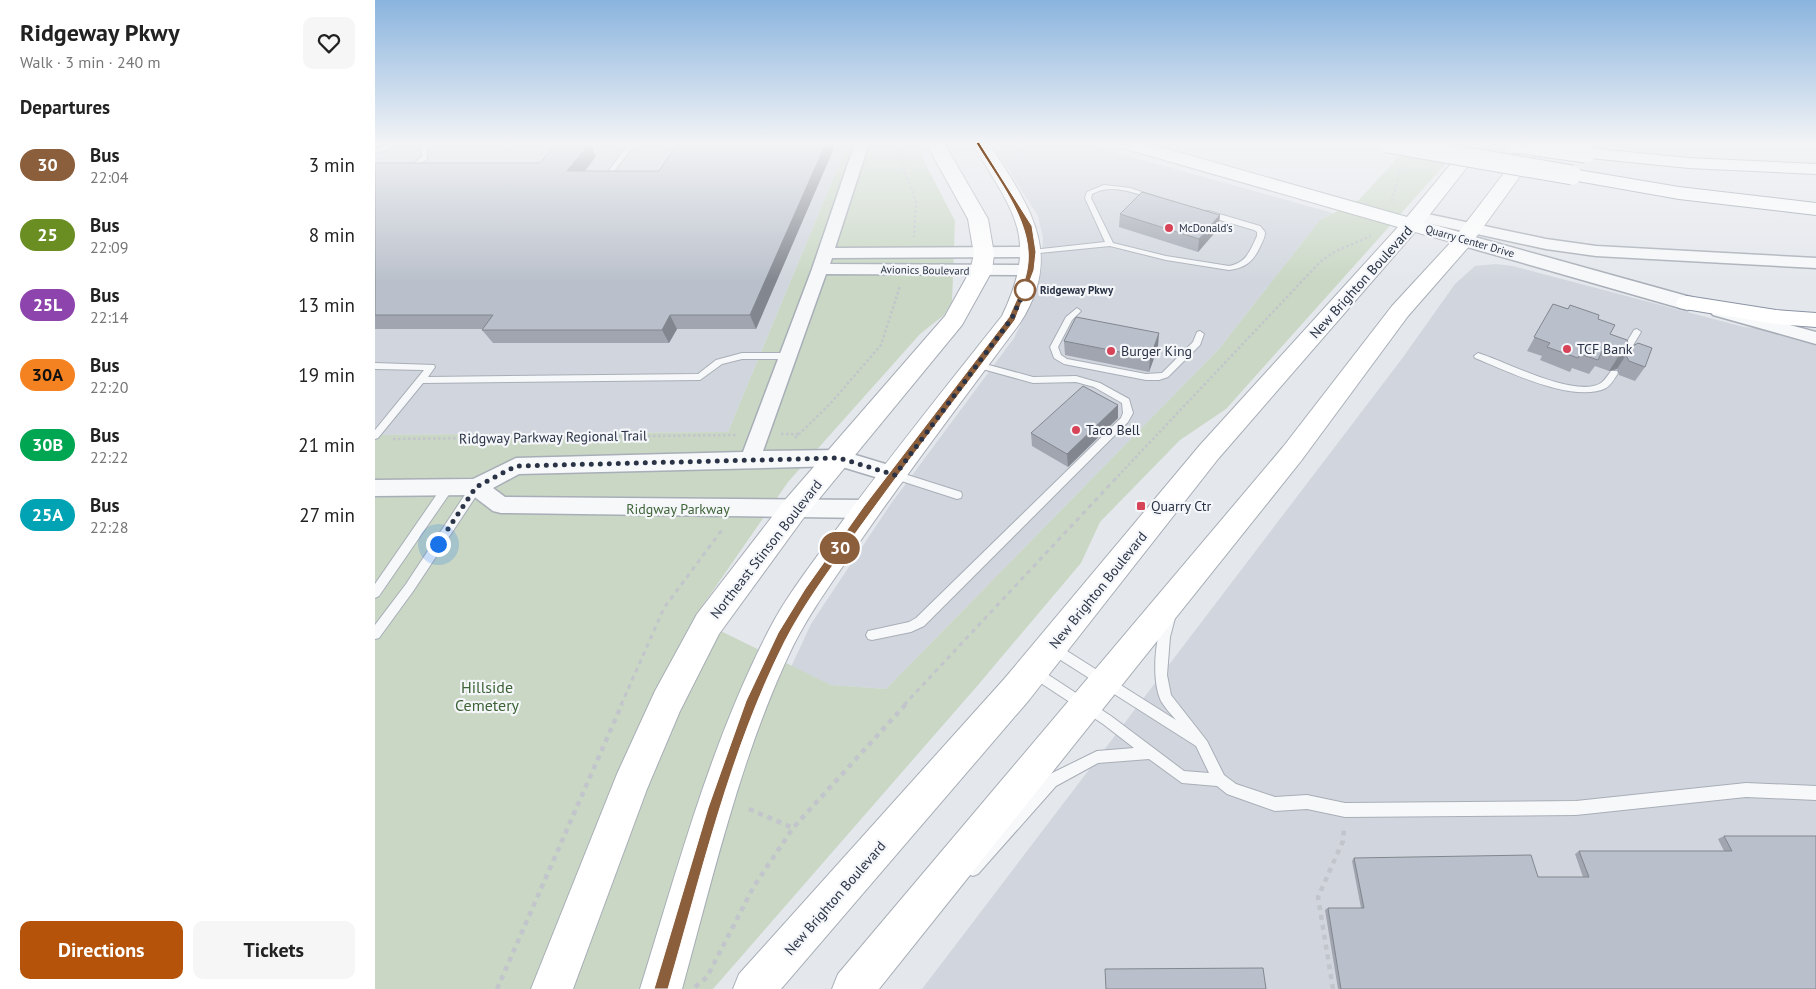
<!DOCTYPE html>
<html lang="en">
<head>
<meta charset="utf-8">
<style>
	body { margin:0; font-family:"PT Sans",sans-serif; background:#f6f6f6; color:#222; height:100vh; display:flex; flex-direction:column; font-size:19px; white-space:nowrap }
	* { box-sizing:border-box; margin:0 }
	p { font-size:16px; color:#767676 }
	.icon { flex:none; width:28px; height:28px; fill:none; stroke:currentColor; stroke-width:2; stroke-linecap:round; stroke-linejoin:round }
	.map { position:relative; flex:1; overflow:hidden }
	.drawer { display:flex; flex-direction:column; background:#fff; width:375px }
	.drawer>* { flex:none }
	.badge { padding:0 10px; border-radius:16px; font-size:18px; line-height:32px }
	.you { position:absolute; width:25px; height:25px; margin:-12px; border:4px solid #fff; border-radius:50%; background:#1a73e8; box-shadow:0 0 0 8px #1a73e833 }
	.map>.badge { position:absolute; translate:-50% -50%; box-shadow:0 0 0 2px #fff }
	h2 { padding:0 20px; font-size:19px; line-height:45px }
	.round { display:grid; place-items:center; flex:none; width:52px; height:52px; border-radius:10px; background:#f6f6f6 }
	.overview { display:flex; align-items:center; justify-content:space-between; height:85px; padding:0 20px }
	h1 { font-size:24px; font-weight:700; line-height:38px }
	.button { display:flex; gap:10px; margin-top:auto; padding:10px 20px }
	.button a { flex:1; height:58px; border-radius:10px; background:#b45309; color:#fff; font-size:20px; font-weight:700; line-height:58px; text-align:center }
	.button a+a { background:#f6f6f6; color:#222 }
	ul { padding:0; list-style:none }
	li { display:flex; align-items:center; gap:15px; height:70px; padding:0 20px }
	li div { flex:1 }
	li b { display:block; font-size:19px }
	li em { font-style:normal }
	li .badge { min-width:55px; font-weight:700; text-align:center }
	main { display:flex; flex:1; min-height:0 }
	.map>svg:first-child { display:block }
</style>
</head>
<body>
<main>
<section class="drawer">
<div class="overview"><div><h1>Ridgeway Pkwy</h1><p>Walk · 3 min · 240 m</p></div><a class="round"><svg class="icon" aria-label="heart" viewBox="0 0 24 24"><path d="M12 20l-8-8c-3-5 5-10 8-4 3-6 11-1 8 4z"/></svg></a></div>
<h2>Departures</h2>
<ul>
<li><span class="badge" style="background:#8b5e3c;color:#fff">30</span><div><b>Bus</b><p>22:04</p></div><em>3 min</em></li>
<li><span class="badge" style="background:#6b8e23;color:#fff">25</span><div><b>Bus</b><p>22:09</p></div><em>8 min</em></li>
<li><span class="badge" style="background:#8e44ad;color:#fff">25L</span><div><b>Bus</b><p>22:14</p></div><em>13 min</em></li>
<li><span class="badge" style="background:#f58220;color:#111">30A</span><div><b>Bus</b><p>22:20</p></div><em>19 min</em></li>
<li><span class="badge" style="background:#00a651;color:#fff">30B</span><div><b>Bus</b><p>22:22</p></div><em>21 min</em></li>
<li><span class="badge" style="background:#00a3b4;color:#fff">25A</span><div><b>Bus</b><p>22:28</p></div><em>27 min</em></li>
</ul>
<div class="button"><a>Directions</a><a>Tickets</a></div>
</section>
<div class="map">
<svg width="1441" height="989" viewBox="0 0 1441 989">
	<rect width="100%" height="100%" fill="#e4e7ec"/>
	<g fill="#d1d6de">
		<polygon points="0,143 473,143 353,432 0,435"/>
		<polygon points="629,143 706,143 958,213 945,220 844,349 511,689 456,685 416,667 436,624 515,505 639,338 655,305 666,273 668,238 663,216 622,152"/>
		<polygon points="1121,264 1138,266 1369,327 1441,333 1441,989 547,989 1026,360 1080,284 1100,266"/>
	</g>
	<polygon fill="#c9d7c4" points="473,143 543,143 549,161 580,221 577,302 569,315 545,334 413,482 319,618 456,685 511,689 844,349 945,220 984,200 1036,143 1089,143 851,409 805,440 725,522 706,563 603,685 338,989 0,989 0,435 353,432"/>
	<g fill="none" stroke-linecap="round" stroke-linejoin="round">
		<g stroke="#a8aeb7" stroke-width="2">
			<g id="service">
				<polygon points="14,143 22,143 13,150 0,153 0,149 9,147"/>
				<polygon points="50,143 57,143 52,148 52,159 41,166 28,169 28,167 37,164 47,157 46,148"/>
				<polygon points="254,143 261,143 239,171 235,171 235,169"/>
				<path d="M729,185L755,188L782,197L779,199C759,193 737,183 717,194L716,198L738,243L791,256L854,266C872,263 875,250 882,236V232L879,230L828,215V211H834L885,226L890,232C890,238 887,242 885,247C878,262 870,268 854,270L791,260L735,246L654,254V250H657L730,242L710,198L712,192Z"/>
				<polygon points="702,308 706,311 697,320 683,347 686,355 692,359 771,374 787,373 818,342 822,332 825,331 829,334 825,345 793,377 784,380 771,380 689,364 679,358 675,347 691,317"/>
				<polygon points="1262,329 1266,332 1251,357 1248,358 1245,357 1244,355 1259,330"/>
				<polygon points="367,353 413,353 417,356 413,359 367,359 347,364 325,380 48,383 3,438 0,439 0,430 49,370 0,369 0,363 59,365 60,367 53,377 323,374 341,360"/>
				<path d="M1103,353C1130,361 1200,399 1226,383C1230,380 1233,375 1236,371H1242L1243,373C1240,378 1236,385 1231,388C1199,404 1132,371 1100,358L1099,356Z"/>
				<polygon points="603,362 658,377 701,376 725,383 754,399 758,413 753,422 549,626 536,632 497,640 493,639 491,635 493,631 534,622 541,618 746,418 748,413 747,403 719,387 701,382 658,383 600,367 599,365"/>
				<polygon points="520,471 586,492 587,495 586,498 582,499 517,478 515,475"/>
				<polygon points="73,483 77,484 78,487 77,490 4,596 0,598 0,584 69,484"/>
				<polygon points="101,483 105,484 106,487 105,490 39,590 4,638 0,639 0,625 31,584 97,484"/>
				<path d="M794,613L798,615L800,618L795,637L792,675L796,695L832,741L849,775L861,784L900,797L932,795L970,803L1201,801L1371,783L1441,786V800L1371,797L1201,815L970,817L932,809L900,811L852,794L842,786L807,783L774,759L723,763L681,786L603,874L598,876L593,874L591,869L593,864L671,776L722,751L759,748L728,724L655,676L653,672L655,668L659,667L663,668L736,716L809,771L834,773L821,746L673,652L671,648L673,644L677,643L681,644L801,720C796,714 790,708 786,701C776,680 780,635 790,615Z"/>
			</g>
		</g>
		<g stroke="#a8aeb7" stroke-width="3">
			<g id="minor">
				<polygon points="480,143 494,143 460,248 657,247 665,252 657,257 457,258 455,264 656,265 664,270 656,275 451,274 388,451 464,450 527,469 530,475 527,481 520,483 464,466 144,474 118,488 130,497 492,500 500,503 503,509 500,515 492,518 126,513 118,511 97,495 0,496 0,480 98,479 141,458 368,452 437,269"/>
				<polygon points="1043,212 1171,239 1221,246 1441,258 1441,268 1221,256 1171,249 1038,220 1035,217"/>
				<polygon points="1344,306 1441,332 1441,344 1338,315 1335,311 1338,307"/>
			</g>
		</g>
		<g stroke="#a8aeb7" stroke-width="3">
			<polygon id="tertiary" points="1089,234 1319,298 1323,303 1319,308 1312,310 1082,244 1079,240 1082,236"/>
		</g>
		<g stroke="#a8aeb7" stroke-width="2">
			<g id="secondary">
				<polygon points="551,143 569,143 613,219 619,254 617,271 587,325 430,516 344,634 305,711 272,789 198,989 156,989 242,774 280,691 322,614 410,500 570,316 595,271 599,254 593,219"/>
				<path d="M597,143H614C652,204 691,252 645,323C589,398 532,473 479,550C458,581 435,612 418,646C366,754 339,874 307,989H265C303,867 336,741 395,628C412,595 437,564 458,534C512,460 570,388 627,316C665,236 638,212 597,143Z"/>
				<polygon points="742,143 771,143 1032,217 1093,143 1111,143 1049,222 1084,232 1152,143 1169,143 1096,244 1033,316 926,461 504,989 457,989 463,974 908,447 1017,306 1076,242 1040,232 843,459 654,700 406,989 358,989 364,974 630,678 825,445 1023,227 744,147"/>
			</g>
		</g>
		<g stroke="#8a94a4" stroke-width="2">
			<g id="motorway">
				<polygon points="1211,148 1314,158 1441,164 1441,174 1314,168 1205,157 1202,153 1205,149"/>
				<polygon points="1197,169 1304,187 1441,203 1441,215 1304,199 1191,179 1188,175 1191,171"/>
				<polygon points="1312,296 1401,310 1441,313 1441,327 1401,324 1304,308 1301,303 1304,298"/>
			</g>
		</g>
		<g stroke="#c2c5cb" stroke-width="2.5" stroke-dasharray="2.5 2.5" stroke-linecap="butt">
			<polyline points="524,143 528,166 541,202 539,237"/>
			<polyline points="1017,201 1026,166"/>
			<polyline points="406,434 424,434"/>
			<polyline points="420,438 455,404 506,345 525,286"/>
			<polyline points="18,439 362,435"/>
			<polyline points="743,476 946,261 961,251 996,236"/>
		</g>
		<g stroke="#c2c5cb" stroke-width="3" stroke-dasharray="4.5 4.5" stroke-linecap="butt">
			<polyline points="246,705 289,608 349,527"/>
			<polyline points="529,705 744,475"/>
		</g>
		<g stroke="#c2c5cb" stroke-width="4.5" stroke-dasharray="5 5" stroke-linecap="butt">
			<polyline points="374,809 418,828"/>
			<polyline points="320,987 332,977 379,886 418,828 531,704"/>
			<polyline points="122,989 247,704"/>
			<polyline points="958,989 943,897 968,841 969,829"/>
		</g>
		<use href="#service" fill="#f7f8fa" fill-rule="evenodd"/>
		<use href="#minor" fill="#f7f8fa" fill-rule="evenodd"/>
		<use href="#tertiary" fill="#f7f8fa" fill-rule="evenodd"/>
		<use href="#secondary" fill="#fff" fill-rule="evenodd"/>
		<use href="#motorway" fill="#fff" fill-rule="evenodd"/>
		<g stroke="#8a94a4" stroke-width="21" stroke-linecap="butt">
			<g id="motorway-bridge">
				<polyline points="1012,143 1197,175"/>
				<polyline points="1139,143 1211,153"/>
			</g>
		</g>
		<use href="#motorway-bridge" stroke="#fff" stroke-width="19"/>
	</g>
	<g fill="#a0a5af">
		<polygon points="303,143 457,143 459,148 381,329 302,329 294,343 118,343 107,330 108,329 0,329 0,163 165,163 221,156 210,171 284,171"/>
		<polygon points="745,214 845,215 843,229 823,252 744,227"/>
		<polygon points="1178,304 1223,319 1235,334 1254,345 1270,367 1260,381 1244,375 1242,369 1234,371 1220,366 1214,374 1197,368 1195,372 1165,360 1167,356 1152,351"/>
		<polygon points="689,341 783,347 774,372 690,355"/>
		<polygon points="743,405 743,418 693,467 657,446 656,433"/>
		<polygon points="1349,836 1441,989 963,989 950,910 953,908 986,908 977,861 979,858 1163,877 1208,877 1200,854 1204,851 1349,851 1343,839"/>
	</g>
	<g fill="#82868e">
		<polygon points="215,143 221,156 200,184 192,171"/>
		<polygon points="451,143 457,143 459,148 381,329 375,315"/>
		<polygon points="845,215 843,229 823,252 824,239"/>
		<polygon points="295,315 302,329 294,343 287,330"/>
		<polygon points="784,333 783,347 774,372 775,358"/>
		<polygon points="1251,355 1242,369 1234,371 1243,357"/>
		<polygon points="743,405 743,418 693,467 692,454"/>
	</g>
	<g fill="#bac0cb" stroke="#82868e">
		<polygon points="182,143 215,143 192,171 284,171 303,143 451,143 375,315 295,315 287,330 107,330 118,315 0,315 0,163 165,163"/>
		<polygon points="767,192 845,215 824,239 745,214"/>
		<polygon points="1178,304 1193,309 1195,305 1224,315 1223,319 1240,325 1235,334 1252,340 1254,345 1258,346 1263,343 1277,348 1270,367 1254,361 1251,355 1243,357 1227,351 1223,360 1205,354 1203,358 1172,347 1175,343 1159,337"/>
		<polygon points="701,317 784,333 775,358 689,341"/>
		<polygon points="708,386 743,405 692,454 656,433"/>
		<polygon points="1349,836 1441,836 1441,989 966,989 953,908 989,908 979,858 1156,855 1163,877 1214,877 1204,851 1357,851"/>
		<polygon points="888,968 891,989 731,989 730,969"/>
	</g>
	<linearGradient id="sky" x2="0" y2="1"><stop stop-color="#8ab4de"/><stop offset="0.51" stop-color="#f3f4f6"/><stop offset="1" stop-color="#f3f4f6" stop-opacity="0"/></linearGradient>
	<rect width="1441" height="282" fill="url(#sky)"/>
	<path fill="#8b5e3c" stroke="#fff" d="M604,142L657,226L661,252L659,270L640,320C586,392 530,464 477,538C454,571 429,604 410,641C355,750 327,872 293,989H279L333,808L371,701L403,633L430,589L489,506L634,317C640,302 649,287 652,270C661,226 623,180 601,143Z"/>
	<g fill="none" stroke-linecap="round" stroke-linejoin="round">
		<polyline stroke="#2a3446" stroke-width="5" stroke-dasharray="0 9" points="63,544 101,487 141,466 464,458 520,475 637,318 650,290"/>
	</g>
	<g fill="#d74357" stroke="#f4f6f9" stroke-width="2">
		<circle cx="794" cy="228" r="5"/>
		<circle cx="1192" cy="349" r="5"/>
		<circle cx="736" cy="351" r="5"/>
		<circle cx="701" cy="430" r="5"/>
		<rect x="761" y="501" width="10" height="10" rx="2.5"/>
	</g>
	<circle fill="#fff" stroke="#8b5e3c" stroke-width="2.5" cx="650" cy="290" r="10"/>
	<g text-anchor="middle" dominant-baseline="central" stroke-width="4.5" stroke-linejoin="round" paint-order="stroke">
		<g font-size="11" fill="#2a3446" stroke="#f4f6f9" text-anchor="start">
			<text x="804" y="228">McDonald's</text>
		</g>
		<g font-size="11" fill="#2a3446" stroke="#f4f6f9">
			<text transform="translate(1095 241) rotate(16)">Quarry Center Drive</text>
			<text transform="translate(550 270) rotate(1)">Avionics Boulevard</text>
		</g>
		<g font-size="11" font-weight="bold" fill="#2a3446" stroke="#f4f6f9" text-anchor="start">
			<text x="665" y="290">Ridgeway Pkwy</text>
		</g>
		<g font-size="14" fill="#2a3446" stroke="#f4f6f9">
			<text transform="translate(986 282) rotate(-48)">New Brighton Boulevard</text>
			<text transform="translate(178 437) rotate(-1)">Ridgway Parkway Regional Trail</text>
			<text transform="translate(391 549) rotate(-52)">Northeast Stinson Boulevard</text>
			<text transform="translate(723 590) rotate(-51)">New Brighton Boulevard</text>
			<text transform="translate(460 898) rotate(-49)">New Brighton Boulevard</text>
		</g>
		<g font-size="14" fill="#2a3446" stroke="#f4f6f9" text-anchor="start">
			<text x="1202" y="349">TCF Bank</text>
			<text x="746" y="351">Burger King</text>
			<text x="711" y="430">Taco Bell</text>
			<text x="776" y="506">Quarry Ctr</text>
		</g>
		<g font-size="14" fill="#3e6336" stroke="#f4f6f9">
			<text x="303" y="509">Ridgway Parkway</text>
		</g>
		<g font-size="16" fill="#3e6336" stroke="#f4f6f9">
			<text x="112" y="687">Hillside<tspan x="112" dy="18">Cemetery</tspan></text>
		</g>
	</g>
</svg>
<div class="you" style="left:63px;top:544px"></div>
<b class="badge" style="left:465px;top:548px;background:#8b5e3c;color:#fff">30</b>
</div>
</main>
</body>
</html>
